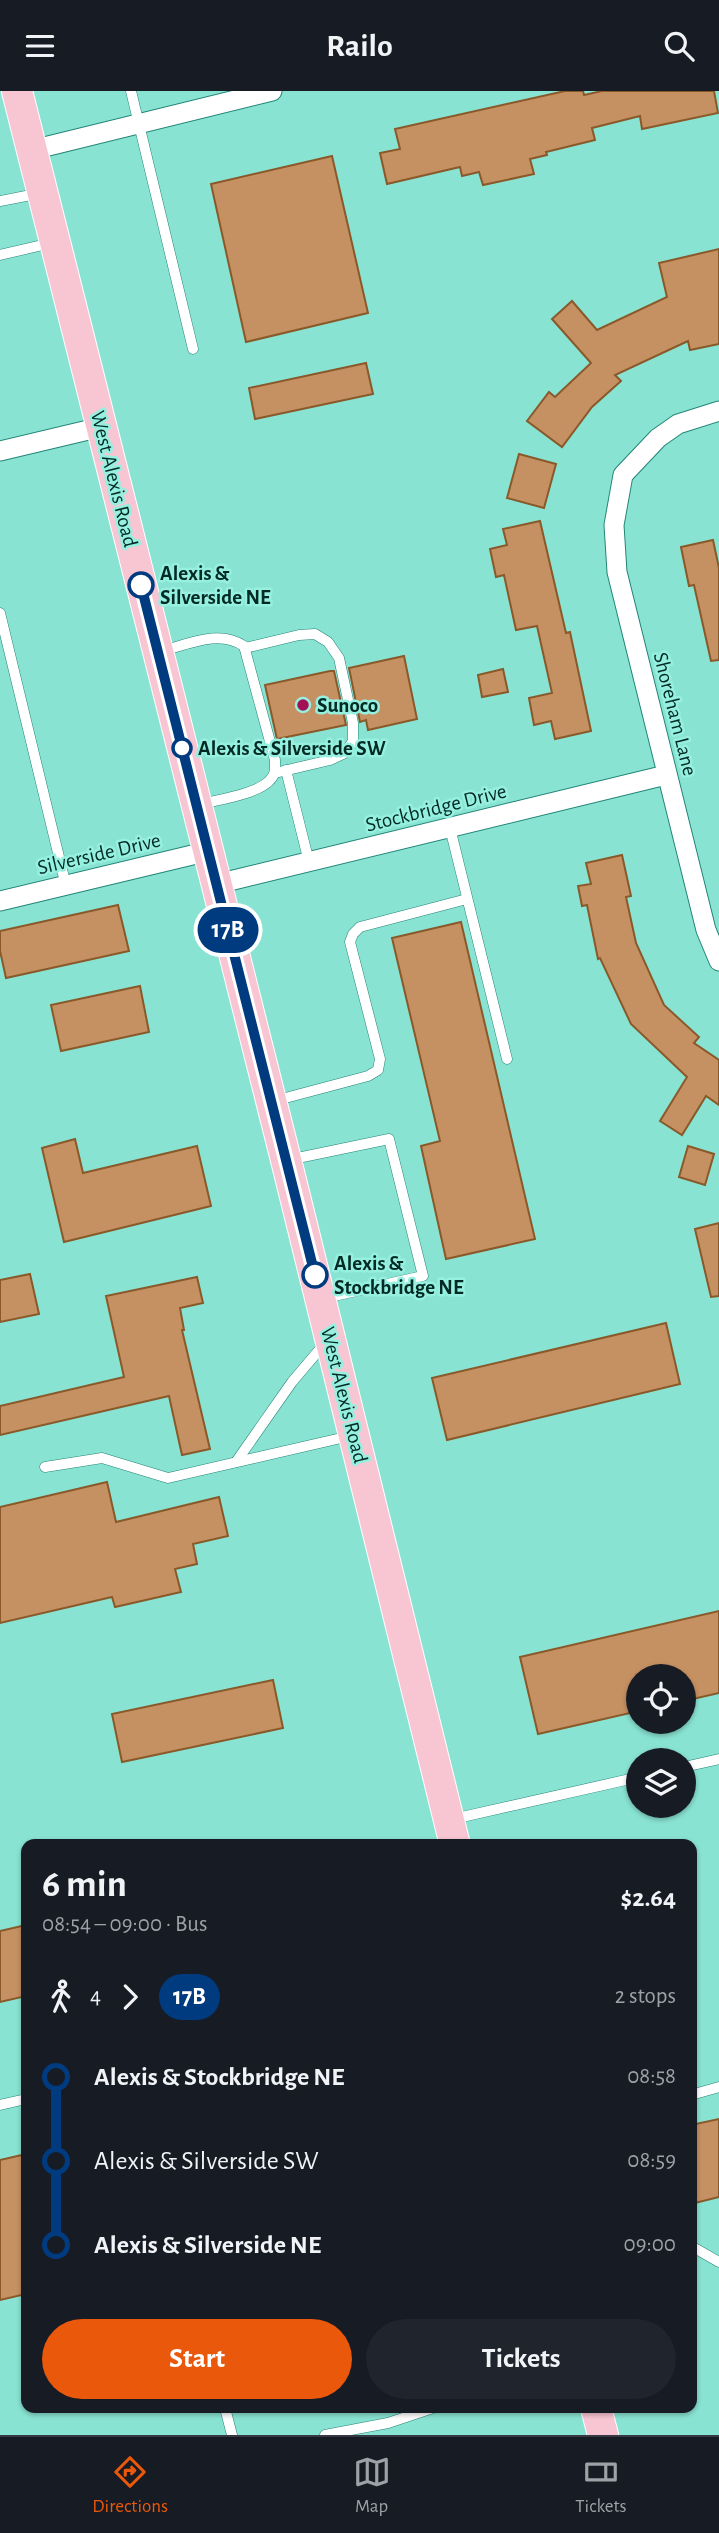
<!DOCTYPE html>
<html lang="en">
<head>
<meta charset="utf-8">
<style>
	body { margin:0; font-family:"Alegreya Sans",sans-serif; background:#20242c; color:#f1f3f6; height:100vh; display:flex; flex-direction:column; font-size:26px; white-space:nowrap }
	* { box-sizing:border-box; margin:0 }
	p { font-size:23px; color:#9ea1a6 }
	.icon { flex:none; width:38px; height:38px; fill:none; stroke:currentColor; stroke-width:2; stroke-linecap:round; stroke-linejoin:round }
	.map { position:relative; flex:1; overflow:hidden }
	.panel { position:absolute; left:21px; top:1748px; width:676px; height:574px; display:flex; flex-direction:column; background:#171b24; border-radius:14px; box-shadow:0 2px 5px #0004 }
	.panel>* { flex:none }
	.badge { padding:0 14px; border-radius:23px; font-size:24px; line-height:46px }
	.controls { position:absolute; left:626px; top:1573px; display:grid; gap:14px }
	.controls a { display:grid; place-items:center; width:70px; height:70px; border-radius:50%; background:#171b24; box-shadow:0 2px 5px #0004; font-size:35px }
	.map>.badge { position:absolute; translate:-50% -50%; box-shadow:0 0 0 4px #fff }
	.legs { display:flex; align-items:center; gap:10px; height:77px; padding:0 21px; font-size:23px }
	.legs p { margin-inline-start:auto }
	.overview { display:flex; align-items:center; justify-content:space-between; height:119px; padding:0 21px }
	h1 { font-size:38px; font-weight:700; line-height:52px }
	.primary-button { display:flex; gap:14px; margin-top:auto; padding:14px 21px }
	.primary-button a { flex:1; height:80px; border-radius:42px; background:#ea580c; color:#fff; font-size:28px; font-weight:700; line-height:80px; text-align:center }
	.primary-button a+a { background:#20242c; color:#f1f3f6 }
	ul { padding:0 21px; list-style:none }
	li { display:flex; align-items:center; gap:24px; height:84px; font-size:26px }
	li i { display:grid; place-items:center; width:10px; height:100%; margin:0 9px; background:currentColor }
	li i::after { content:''; width:18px; height:18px; margin:-9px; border:5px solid; border-radius:50%; background:#171b24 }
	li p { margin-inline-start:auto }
	li:first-child i { background:linear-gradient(#0000 50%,currentColor 0) }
	li:last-child i { background:linear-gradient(currentColor 50%,#0000 0) }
	header { display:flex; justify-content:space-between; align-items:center; height:91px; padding:0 21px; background:#171b24; font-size:32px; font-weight:700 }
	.tab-bar { display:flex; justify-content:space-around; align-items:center; height:98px; border-top:2px solid #363941; background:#171b24; font-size:19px; color:#9ea1a6 }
	.tab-bar a { display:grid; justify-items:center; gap:4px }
	.tab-bar .selected { color:#ea580c }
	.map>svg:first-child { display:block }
</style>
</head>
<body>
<header><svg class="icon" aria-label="menu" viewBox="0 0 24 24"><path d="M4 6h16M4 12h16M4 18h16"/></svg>Railo<svg class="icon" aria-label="search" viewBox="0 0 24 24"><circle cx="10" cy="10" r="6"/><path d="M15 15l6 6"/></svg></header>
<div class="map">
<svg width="719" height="2344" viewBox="0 0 719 2344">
	<rect width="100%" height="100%" fill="#89e3d3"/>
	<g fill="#c69162" stroke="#8a592a" stroke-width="2">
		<polygon points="565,0 583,0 584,4 602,0 714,0 718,22 642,38 640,25 592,37 595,49 546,61 547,64 530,68 534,83 483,94 479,81 462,85 460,76 387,93 380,62 400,58 395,38"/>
		<polygon points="332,65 368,222 246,251 211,93"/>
		<polygon points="719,158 719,253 690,259 688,250 615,284 621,290 592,316 562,356 527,330 549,301 555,306 591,272 552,228 572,210 597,239 667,206 659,172"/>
		<polygon points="366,272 373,303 255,328 249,297"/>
		<polygon points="519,363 556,373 544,417 507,407"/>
		<polygon points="540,430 566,542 570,541 591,640 555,648 551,630 534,634 529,607 552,602 537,535 516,539 504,484 496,486 490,458 507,454 503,438"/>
		<polygon points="713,449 719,477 719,569 711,570 694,494 689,495 681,456"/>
		<polygon points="404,565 417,628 368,639 366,629 360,631 349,577"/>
		<polygon points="503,578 508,601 482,606 478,584"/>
		<polygon points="330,580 334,580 346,634 277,648 265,594"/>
		<polygon points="622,764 631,805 626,806 636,852 664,914 699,946 694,952 719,969 719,1014 706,1005 682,1044 660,1030 687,986 631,933 600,867 598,868 587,814 582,815 578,795 591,793 586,772"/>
		<polygon points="118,814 129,860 6,887 0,860 0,840"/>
		<polygon points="461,831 535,1148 446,1168 421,1055 440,1050 392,847"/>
		<polygon points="140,895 149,941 61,960 51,914"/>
		<polygon points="75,1048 83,1082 197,1055 211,1115 64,1151 42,1057"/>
		<polygon points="688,1055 714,1063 705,1094 679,1086"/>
		<polygon points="719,1132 719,1205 711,1206 695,1138"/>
		<polygon points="30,1183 39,1223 0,1231 0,1189"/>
		<polygon points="197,1186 203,1212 180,1217 184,1239 182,1239 210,1358 182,1364 169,1305 0,1344 0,1315 124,1286 106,1205"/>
		<polygon points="666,1232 680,1293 447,1349 432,1287"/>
		<polygon points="107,1391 116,1431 219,1406 228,1445 193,1453 197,1473 175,1478 181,1501 115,1516 112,1506 0,1532 0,1416"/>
		<polygon points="719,1520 719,1602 684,1610 684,1586 639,1586 639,1620 538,1643 520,1566"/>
		<polygon points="273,1589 283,1637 122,1671 112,1623"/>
		<polygon points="26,1834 26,1905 0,1911 0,1840"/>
		<polygon points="719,2028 719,2106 691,2113 691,2034"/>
		<polygon points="26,2063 26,2203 0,2209 0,2069"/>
	</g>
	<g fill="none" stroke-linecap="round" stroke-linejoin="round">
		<g stroke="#238577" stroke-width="11">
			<g id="service">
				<polyline points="131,0 193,258"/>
				<polyline points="0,110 41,102"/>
				<polyline points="0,164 51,152"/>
				<polyline points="0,522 66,795"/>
				<polyline points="245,557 299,544 315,543 328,551 339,567 353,632 353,650 345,662 330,669 275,682"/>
				<path d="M162,560C189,553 219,538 244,555L275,669C275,677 276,684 269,690C257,703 216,709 198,714"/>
				<polyline points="286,679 309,771"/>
				<polyline points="450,737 507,968"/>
				<polyline points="274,1010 368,985 378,979 380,968 350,851 353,843 360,836 467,808"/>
				<polyline points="288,1069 389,1048 423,1185 325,1207"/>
				<polyline points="236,1371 292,1291 325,1252"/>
				<polyline points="45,1376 102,1367 168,1387 350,1345"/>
				<polyline points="684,1676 719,1668"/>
				<polyline points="453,1728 639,1686"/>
				<polyline points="691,2004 719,1996"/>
				<polyline points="0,2014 26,2008"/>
				<polyline points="691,2155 719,2171"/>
				<polyline points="225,2317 232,2344"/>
				<polyline points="325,2344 388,2332 433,2317"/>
			</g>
		</g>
		<g stroke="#238577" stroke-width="21">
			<g id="minor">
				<polyline points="32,59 272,0"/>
				<polyline points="719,320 678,333 658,347 623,384 614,434 617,481 706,839 719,870"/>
				<polyline points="0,360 101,336"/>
				<polyline points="217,793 666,684"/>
				<polyline points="0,810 209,760"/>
			</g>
		</g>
		<g stroke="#fff" stroke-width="32">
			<g id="primary">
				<polyline points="17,0 286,1069 455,1754"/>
				<polyline points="596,2317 603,2344"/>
			</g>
		</g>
		<use href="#service" stroke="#fff" stroke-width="10"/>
		<use href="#minor" stroke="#fff" stroke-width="19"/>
		<use href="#primary" stroke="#f8c5d3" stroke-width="30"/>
	</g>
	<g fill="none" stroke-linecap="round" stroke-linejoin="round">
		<g stroke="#fff" stroke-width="16">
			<polyline id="line-1" points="141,494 315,1184"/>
		</g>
		<use href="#line-1" stroke="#003b80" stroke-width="10"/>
	</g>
	<g fill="#fff" stroke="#003b80" stroke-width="3.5">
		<circle cx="141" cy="494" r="12"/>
		<circle cx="182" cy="657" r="9"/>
		<circle cx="315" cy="1184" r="12"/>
	</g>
	<circle fill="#a31053" stroke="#96f0e0" stroke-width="2.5" cx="303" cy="614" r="7"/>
	<g text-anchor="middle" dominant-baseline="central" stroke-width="5" stroke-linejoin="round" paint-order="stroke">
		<g font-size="21" fill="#022a25" stroke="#96f0e0">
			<text transform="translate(114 388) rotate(76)">West Alexis Road</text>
			<text transform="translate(675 623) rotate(76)">Shoreham Lane</text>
			<text transform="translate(436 717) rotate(-14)">Stockbridge Drive</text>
			<text transform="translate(99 763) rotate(-13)">Silverside Drive</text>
			<text transform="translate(344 1304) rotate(76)">West Alexis Road</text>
		</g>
		<g font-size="21" font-weight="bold" fill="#022a25" stroke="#96f0e0" text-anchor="start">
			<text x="160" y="482">Alexis &amp;<tspan x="160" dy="24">Silverside NE</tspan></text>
			<text x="198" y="657">Alexis &amp; Silverside SW</text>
			<text x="334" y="1172">Alexis &amp;<tspan x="334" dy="24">Stockbridge NE</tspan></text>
		</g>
		<g font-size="21" font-weight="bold" fill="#022a25" stroke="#96f0e0" text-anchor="start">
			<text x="317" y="614">Sunoco</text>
		</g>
	</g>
</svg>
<div class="controls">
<a><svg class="icon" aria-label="locate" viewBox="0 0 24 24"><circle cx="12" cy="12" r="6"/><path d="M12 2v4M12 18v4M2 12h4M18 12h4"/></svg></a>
<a><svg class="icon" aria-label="layers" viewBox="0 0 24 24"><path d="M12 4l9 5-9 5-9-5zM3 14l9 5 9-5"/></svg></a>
</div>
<b class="badge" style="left:228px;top:839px;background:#003b80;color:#fff">17B</b>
<section class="panel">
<div class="overview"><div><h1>6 min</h1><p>08:54 – 09:00 · Bus</p></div><b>$2.64</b></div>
<div class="legs"><svg class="icon" aria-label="walk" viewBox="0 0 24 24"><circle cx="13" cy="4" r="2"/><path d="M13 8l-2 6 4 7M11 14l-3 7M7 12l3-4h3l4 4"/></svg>4<svg class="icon" aria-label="forward" viewBox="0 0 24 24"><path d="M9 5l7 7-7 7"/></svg><b class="badge" style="background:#003b80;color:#fff">17B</b><p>2 stops</p></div>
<ul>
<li><i style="color:#003b80"></i><b>Alexis &amp; Stockbridge NE</b><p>08:58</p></li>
<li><i style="color:#003b80"></i><span>Alexis &amp; Silverside SW</span><p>08:59</p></li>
<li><i style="color:#003b80"></i><b>Alexis &amp; Silverside NE</b><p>09:00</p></li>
</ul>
<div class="primary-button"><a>Start</a><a>Tickets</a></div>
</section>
</div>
<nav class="tab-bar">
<a class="selected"><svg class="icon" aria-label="directions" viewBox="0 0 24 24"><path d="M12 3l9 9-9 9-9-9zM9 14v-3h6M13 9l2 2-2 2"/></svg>Directions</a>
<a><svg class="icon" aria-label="map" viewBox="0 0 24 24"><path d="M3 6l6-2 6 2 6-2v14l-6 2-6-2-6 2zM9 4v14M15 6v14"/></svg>Map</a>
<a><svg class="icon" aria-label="tickets" viewBox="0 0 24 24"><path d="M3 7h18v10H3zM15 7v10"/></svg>Tickets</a>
</nav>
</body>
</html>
